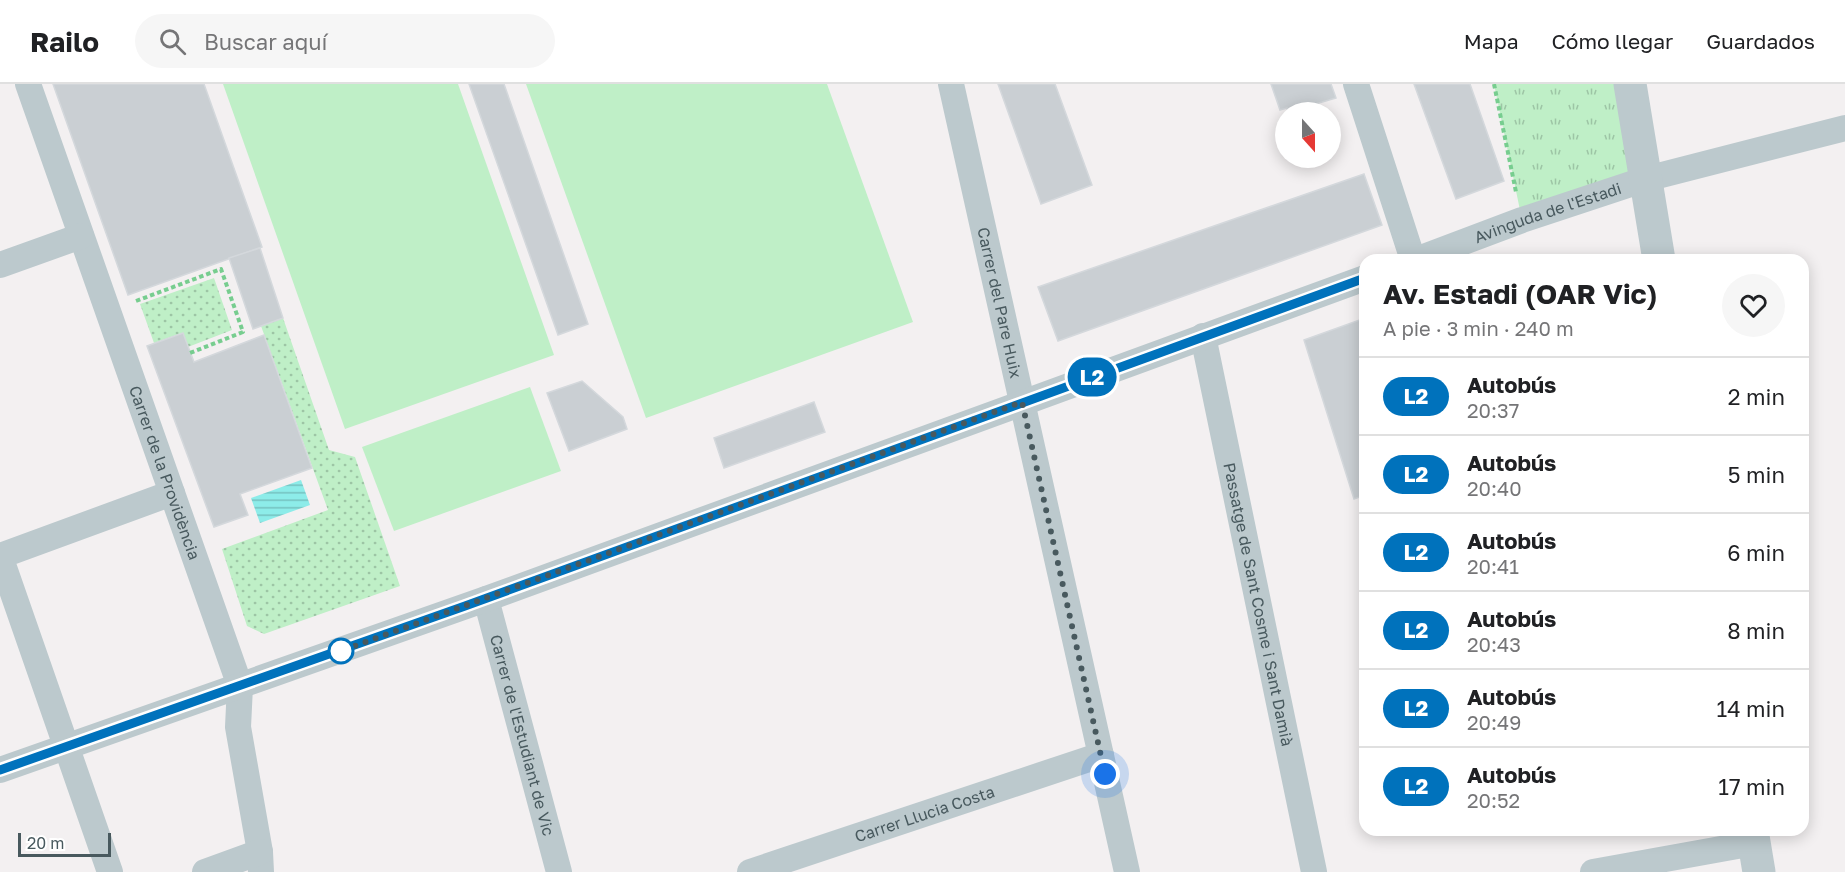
<!DOCTYPE html>
<html lang="es">
<head>
<meta charset="utf-8">
<style>
	body { margin:0; font-family:"Golos Text",sans-serif; background:#f6f6f6; color:#202124; height:100vh; display:flex; flex-direction:column; font-size:22px; white-space:nowrap }
	* { box-sizing:border-box; margin:0 }
	p { font-size:20px; color:#757577 }
	.icon { flex:none; width:33px; height:33px; fill:none; stroke:currentColor; stroke-width:2; stroke-linecap:round; stroke-linejoin:round }
	.map { position:relative; flex:1; overflow:hidden }
	.sheet { position:absolute; left:1359px; top:170px; width:450px; height:582px; display:flex; flex-direction:column; background:#fff; border-radius:18px; box-shadow:0 3px 15px #0003 }
	.sheet>* { flex:none }
	.badge { padding:0 12px; border-radius:20px; font-size:21px; line-height:39px }
	.needle { width:39px; rotate:159deg }
	.tools { position:absolute; left:1275px; top:18px; display:grid; gap:12px }
	.tools a { display:grid; place-items:center; width:66px; height:66px; border-radius:50%; background:#fff; box-shadow:0 3px 15px #0003; font-size:30px }
	.scale { position:absolute; left:18px; bottom:15px; width:93px; box-sizing:border-box; padding-left:6px; border:3px solid #48595e; border-top:0; font-size:16px; line-height:21px; white-space:nowrap; color:#48595e; -webkit-text-stroke:4px #fff; paint-order:stroke }
	.you { position:absolute; width:30px; height:30px; margin:-15px; border:4px solid #fff; border-radius:50%; background:#1a73e8; box-shadow:0 0 0 9px #1a73e833 }
	.map>.badge { position:absolute; translate:-50% -50%; box-shadow:0 0 0 3px #fff }
	.round { display:grid; place-items:center; flex:none; width:63px; height:63px; border-radius:32px; background:#f6f6f6 }
	.headline { display:flex; align-items:center; justify-content:space-between; height:102px; padding:0 24px }
	h1 { font-size:28px; font-weight:700; line-height:45px }
	ul { padding:0; list-style:none }
	li { display:flex; align-items:center; gap:18px; height:78px; padding:0 24px; border-top:2px solid #e0e0e0 }
	li div { flex:1 }
	li b { display:block; font-size:22px }
	li em { font-style:normal }
	li .badge { min-width:66px; font-weight:700; text-align:center }
	header { display:flex; align-items:center; gap:36px; box-sizing:border-box; height:84px; padding:0 30px; background:#fff; border-bottom:2px solid #e0e0e0 }
	header strong { font-size:28px }
	nav { display:flex; gap:33px; margin-inline-start:auto; font-size:21px }
	.search { width:420px; height:54px; background:#f6f6f6; display:flex; align-items:center; gap:15px; box-sizing:border-box; padding:0 21px; border-radius:33px; color:#757577; font-size:22px }
	.map>svg:first-child { display:block }
</style>
</head>
<body>
<header>
<strong>Railo</strong>
<div class="search"><svg class="icon" aria-label="search" viewBox="0 0 24 24"><circle cx="10" cy="10" r="6"/><path d="M15 15l6 6"/></svg>Buscar aquí</div>
<nav><a>Mapa</a><a>Cómo llegar</a><a>Guardados</a></nav>
</header>
<div class="map">
<svg width="1845" height="788" viewBox="0 0 1845 788">
	<defs>
		<pattern id="grass-dots" width="8" height="8" patternUnits="userSpaceOnUse" patternTransform="scale(1.5)"><rect width="8" height="8" fill="#bfefc7"/><path d="M2 2h.1M6 6h.1" fill="none" stroke="#9dc5a5" stroke-width="1.8" stroke-linecap="round"/></pattern>
		<pattern id="park-tufts" width="24" height="20" patternUnits="userSpaceOnUse" patternTransform="scale(1.5)"><rect width="24" height="20" fill="#bfefc7"/><path d="M3 7l-1-3M5 7V3M7 7l1-3M15 17l-1-3M17 17v-4M19 17l1-3" fill="none" stroke="#9dc5a5"/></pattern>
		<pattern id="water-rules" width="6" height="5" patternUnits="userSpaceOnUse" patternTransform="scale(1.5)"><rect width="6" height="5" fill="#8dece9"/><path d="M0 2.5h6" fill="none" stroke="#75c2c0"/></pattern>
	</defs>
	<rect width="100%" height="100%" fill="#f3f0f1"/>
	<g fill="url(#grass-dots)">
		<polygon points="214,194 232,246 188,263 182,249 154,259 140,220"/>
		<polygon points="283,234 329,366 355,373 400,502 264,550 247,542 222,465 328,426 261,242"/>
	</g>
	<polygon fill="url(#park-tufts)" points="1494,0 1630,0 1646,95 1522,136"/>
	<g fill="#bfefc7">
		<polygon points="223,0 458,0 554,271 345,345"/>
		<polygon points="526,0 827,0 913,238 646,334"/>
		<polygon points="530,303 561,387 394,447 362,363"/>
	</g>
	<polygon fill="url(#water-rules)" points="301,396 310,421 260,439 251,414"/>
	<g fill="#cacfd3" stroke="#d4d8dc" stroke-width="1.5">
		<polygon points="53,0 204,0 262,163 128,211"/>
		<polygon points="469,0 504,0 588,240 558,251"/>
		<polygon points="998,0 1055,0 1092,101 1041,120"/>
		<polygon points="1271,0 1331,0 1336,14 1288,28 1287,24 1280,26"/>
		<polygon points="1414,0 1470,0 1504,97 1456,115"/>
		<polygon points="1364,90 1382,141 1058,257 1038,203"/>
		<polygon points="260,164 283,234 253,245 229,174"/>
		<polygon points="1365,234 1365,411 1354,415 1304,256"/>
		<polygon points="183,249 194,278 264,251 312,384 240,410 248,431 214,443 147,262"/>
		<polygon points="582,297 623,333 627,345 569,367 547,309"/>
		<polygon points="814,318 825,348 724,384 714,354"/>
	</g>
	<g fill="none" stroke-linecap="round" stroke-linejoin="round">
		<g stroke="#77cd8f" stroke-width="4" stroke-dasharray="4.5 3" stroke-linecap="butt">
			<polyline points="1494,0 1516,108"/>
			<polyline points="136,217 221,185 243,248 190,269"/>
		</g>
		<g stroke="#bcc9cd" stroke-width="26">
			<path id="s1" d="M28,0L240,602L238,643L260,768L261,788"/>
			<path id="s2" d="M951,0L1127,788"/>
			<polyline points="1356,0 1413,176"/>
			<path id="s3" d="M1416,176L1522,136L1646,95L1845,44"/>
			<polyline points="0,181 81,152"/>
			<path id="s4" d="M1203,252L1314,788"/>
			<path id="s5" d="M486,515L559,788"/>
			<polyline points="0,686 486,515 1365,194"/>
			<polyline points="110,788 0,472 172,409"/>
			<polyline points="205,788 260,768"/>
			<path id="s6" d="M750,788L1101,671"/>
			<polyline points="1593,788 1754,759"/>
		</g>
		<g stroke="#bcc9cd" stroke-width="33">
			<polyline points="1630,0 1659,176"/>
			<polyline points="1752,746 1759,788"/>
		</g>
	</g>
	<g fill="none" stroke-linecap="round" stroke-linejoin="round">
		<g stroke="#fff" stroke-width="14">
			<polyline id="line" points="0,686 465,522 1365,194"/>
		</g>
		<use href="#line" stroke="#0072bc" stroke-width="9"/>
		<polyline stroke="#48595e" stroke-width="6" stroke-dasharray="0 10.8" points="341,567 338,568 1022,318 1105,690"/>
	</g>
	<circle fill="#fff" stroke="#0072bc" stroke-width="3" cx="341" cy="567" r="12"/>
	<g text-anchor="middle" dominant-baseline="central" stroke-width="4.5" stroke-linejoin="round" paint-order="stroke">
		<g font-size="16" fill="#48595e" stroke="#fff">
			<text stroke="none"><textPath href="#s3" startOffset="140">Avinguda de l'Estadi</textPath></text>
			<text stroke="none"><textPath href="#s2" startOffset="224">Carrer del Pare Huix</textPath></text>
			<text stroke="none"><textPath href="#s1" startOffset="412">Carrer de la Providència</textPath></text>
			<text stroke="none"><textPath href="#s4" startOffset="274">Passatge de Sant Cosme i Sant Damià</textPath></text>
			<text stroke="none"><textPath href="#s5" startOffset="141">Carrer de l'Estudiant de Vic</textPath></text>
			<text stroke="none"><textPath href="#s6" startOffset="184">Carrer Llucia Costa</textPath></text>
		</g>
	</g>
</svg>
<div class="tools">
<a><svg class="needle" viewBox="-14 -14 28 28"><path d="M0-13l5 13h-10z" fill="#e53935"/><path d="M0 13l5-13h-10z" fill="#757577"/></svg></a>
</div>
<div class="scale">20 m</div>
<div class="you" style="left:1105px;top:690px"></div>
<b class="badge" style="left:1092px;top:293px;background:#0072bc;color:#fff">L2</b>
<section class="sheet">
<div class="headline"><div><h1>Av. Estadi (OAR Vic)</h1><p>A pie · 3 min · 240 m</p></div><a class="round"><svg class="icon" aria-label="heart" viewBox="0 0 24 24"><path d="M12 20l-8-8c-3-5 5-10 8-4 3-6 11-1 8 4z"/></svg></a></div>
<ul>
<li><span class="badge" style="background:#0072bc;color:#fff">L2</span><div><b>Autobús</b><p>20:37</p></div><em>2 min</em></li>
<li><span class="badge" style="background:#0072bc;color:#fff">L2</span><div><b>Autobús</b><p>20:40</p></div><em>5 min</em></li>
<li><span class="badge" style="background:#0072bc;color:#fff">L2</span><div><b>Autobús</b><p>20:41</p></div><em>6 min</em></li>
<li><span class="badge" style="background:#0072bc;color:#fff">L2</span><div><b>Autobús</b><p>20:43</p></div><em>8 min</em></li>
<li><span class="badge" style="background:#0072bc;color:#fff">L2</span><div><b>Autobús</b><p>20:49</p></div><em>14 min</em></li>
<li><span class="badge" style="background:#0072bc;color:#fff">L2</span><div><b>Autobús</b><p>20:52</p></div><em>17 min</em></li>
</ul>
</section>
</div>
</body>
</html>
